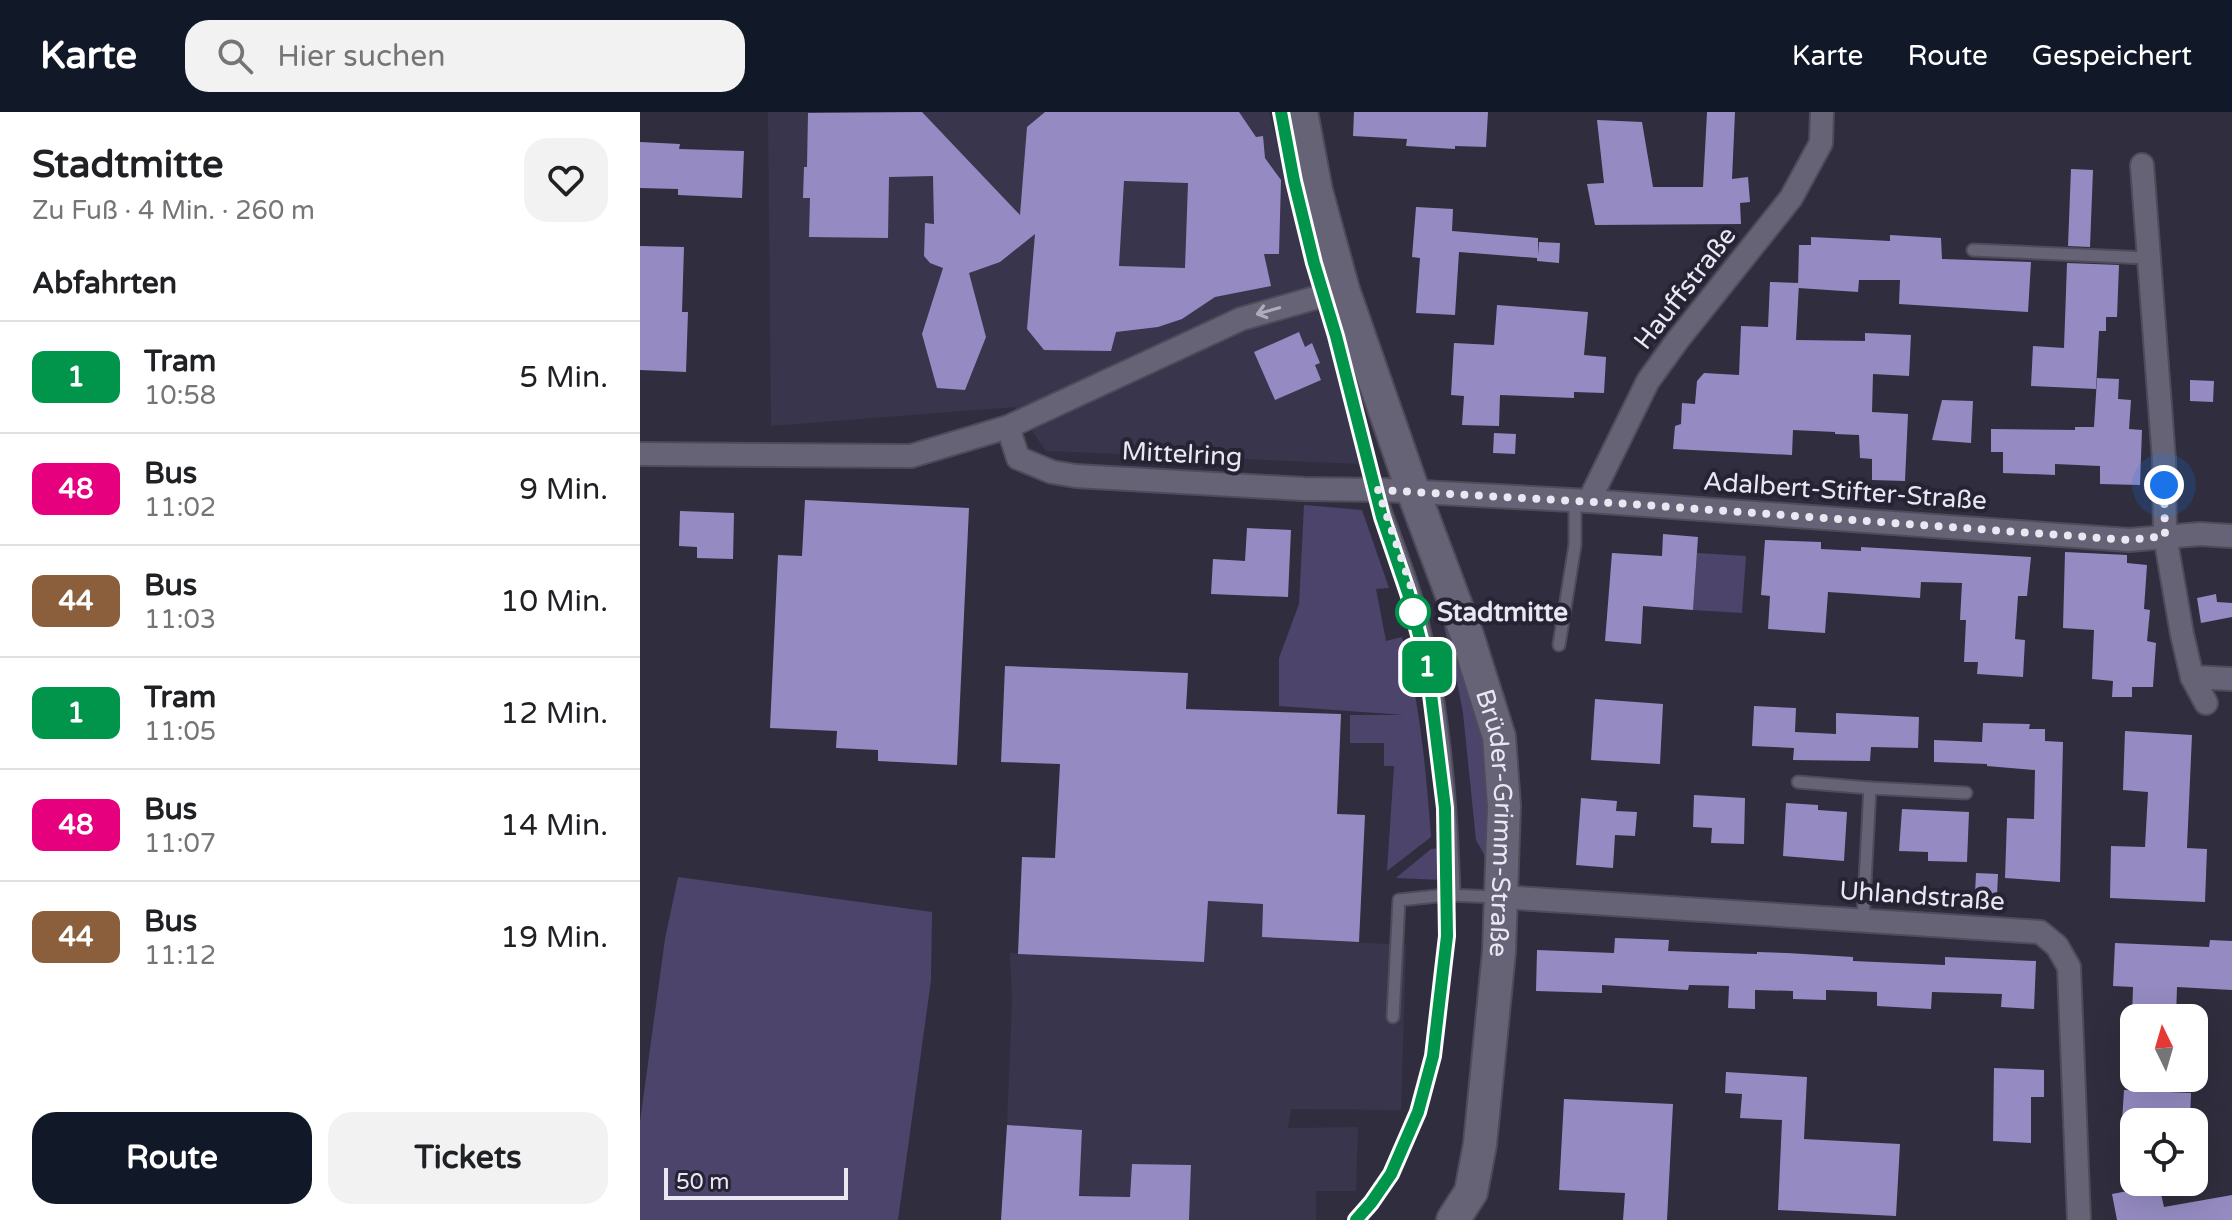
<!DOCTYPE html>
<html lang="de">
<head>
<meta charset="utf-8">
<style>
	body { margin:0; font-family:"Varela Round",sans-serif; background:#f2f2f2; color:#202124; height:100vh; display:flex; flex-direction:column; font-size:30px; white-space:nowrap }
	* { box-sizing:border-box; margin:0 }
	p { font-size:26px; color:#757577 }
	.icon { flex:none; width:44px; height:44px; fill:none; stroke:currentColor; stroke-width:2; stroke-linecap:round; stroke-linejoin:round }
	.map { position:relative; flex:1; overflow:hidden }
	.panel { display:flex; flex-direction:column; background:#fff; width:640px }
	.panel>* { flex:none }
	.badge { padding:0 16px; border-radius:12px; font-size:28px; line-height:52px }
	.needle { width:52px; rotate:355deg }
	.fabs { position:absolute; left:1480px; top:892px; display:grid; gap:16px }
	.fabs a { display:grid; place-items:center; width:88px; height:88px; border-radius:16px; background:#fff; box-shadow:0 8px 32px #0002; font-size:40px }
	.scale { position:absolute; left:24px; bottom:20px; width:184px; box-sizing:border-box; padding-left:8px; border:4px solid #e9e7f2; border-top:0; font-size:22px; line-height:28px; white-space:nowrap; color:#e9e7f2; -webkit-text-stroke:6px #262334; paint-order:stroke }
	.you { position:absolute; width:40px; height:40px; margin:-20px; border:6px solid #fff; border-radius:50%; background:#1a73e8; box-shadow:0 0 0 12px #1a73e833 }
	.map>.badge { position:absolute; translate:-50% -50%; box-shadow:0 0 0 4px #fff }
	h2 { padding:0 32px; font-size:30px; line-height:72px }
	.round { display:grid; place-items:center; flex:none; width:84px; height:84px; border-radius:24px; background:#f2f2f2 }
	.head { display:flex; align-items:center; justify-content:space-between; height:136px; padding:0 32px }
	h1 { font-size:38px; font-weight:700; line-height:60px }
	.primary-button { display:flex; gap:16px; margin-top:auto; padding:16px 32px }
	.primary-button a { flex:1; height:92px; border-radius:24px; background:#111827; color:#fff; font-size:32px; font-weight:700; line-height:92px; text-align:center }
	.primary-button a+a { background:#f2f2f2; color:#202124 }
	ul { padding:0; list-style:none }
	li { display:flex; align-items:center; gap:24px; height:112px; padding:0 32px; border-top:2px solid #e0e0e0 }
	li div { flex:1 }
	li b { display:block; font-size:30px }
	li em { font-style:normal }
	li .badge { min-width:88px; font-weight:700; text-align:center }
	header { display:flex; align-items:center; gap:48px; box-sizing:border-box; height:112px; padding:0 40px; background:#111827; color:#fff }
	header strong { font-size:38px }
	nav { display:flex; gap:44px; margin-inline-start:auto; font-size:28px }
	.search { width:560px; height:72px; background:#f2f2f2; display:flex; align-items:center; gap:20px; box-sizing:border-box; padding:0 28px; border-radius:24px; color:#757577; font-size:30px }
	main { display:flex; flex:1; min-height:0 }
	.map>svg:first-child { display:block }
</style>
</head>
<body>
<header>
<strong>Karte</strong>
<div class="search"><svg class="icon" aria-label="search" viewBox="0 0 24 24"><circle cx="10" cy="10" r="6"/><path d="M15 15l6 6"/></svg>Hier suchen</div>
<nav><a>Karte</a><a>Route</a><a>Gespeichert</a></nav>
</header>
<main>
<section class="panel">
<div class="head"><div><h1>Stadtmitte</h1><p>Zu Fuß · 4 Min. · 260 m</p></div><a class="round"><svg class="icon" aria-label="heart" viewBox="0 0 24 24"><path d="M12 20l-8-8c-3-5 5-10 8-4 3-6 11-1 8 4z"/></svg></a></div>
<h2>Abfahrten</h2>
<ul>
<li><span class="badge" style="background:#00954b;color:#fff">1</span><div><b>Tram</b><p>10:58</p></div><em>5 Min.</em></li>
<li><span class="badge" style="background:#e6007e;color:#fff">48</span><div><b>Bus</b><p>11:02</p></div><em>9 Min.</em></li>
<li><span class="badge" style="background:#8b5e3c;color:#fff">44</span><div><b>Bus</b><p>11:03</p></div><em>10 Min.</em></li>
<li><span class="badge" style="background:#00954b;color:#fff">1</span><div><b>Tram</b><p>11:05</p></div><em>12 Min.</em></li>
<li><span class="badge" style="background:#e6007e;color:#fff">48</span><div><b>Bus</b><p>11:07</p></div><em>14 Min.</em></li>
<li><span class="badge" style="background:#8b5e3c;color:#fff">44</span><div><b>Bus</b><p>11:12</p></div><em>19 Min.</em></li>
</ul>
<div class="primary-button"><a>Route</a><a>Tickets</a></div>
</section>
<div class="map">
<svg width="1592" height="1108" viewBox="0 0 1592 1108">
	<rect width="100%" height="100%" fill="#302d3e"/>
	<g fill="#39354d">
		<polygon points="128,0 629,0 720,352 406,339 375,295 131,314"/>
		<polygon points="568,789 623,792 622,825 766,833 761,998 651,997 648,1016 718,1015 716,1079 676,1079 676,1108 549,1108 551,1053 492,1052 490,1085 439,1083 442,1018 367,1013 372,890 370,841 564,850"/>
	</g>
	<g fill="#4c446b">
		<path d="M664,393L722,398L749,476L736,477L746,529L762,525C780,590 786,658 791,725L747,759L754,654H744V631H710V603H764L639,594V546L659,492Z"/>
		<polygon points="1057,441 1106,444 1102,501 1053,498"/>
		<polygon points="796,472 850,646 850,753 836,728 823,601 813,549 793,473"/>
		<polygon points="801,736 802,768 756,766 791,737"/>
		<polygon points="38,765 292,800 291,868 258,1108 0,1108 0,1010 25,827"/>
	</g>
	<g fill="#958bc2" fill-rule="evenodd">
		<path d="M282,0L380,103L387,15L405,0H599L616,25L623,24L625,46L641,68L639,142H624L631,174L575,185L542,207L518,215L476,220L471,239L404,238L387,217L395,122L360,150L329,161L346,225L325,278L297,276L282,222L303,156L290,151L284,144L285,111L294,112L293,64L249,65L248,126L169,125L170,86H163L164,55H167L168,1ZM484,69L548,71L545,156L479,154Z"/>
		<polygon points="714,0 848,0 846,35 815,34 815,37 766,34 767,27 713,24"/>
		<polygon points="1067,0 1095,0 1092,67 1108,65 1110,90 1100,91 1101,112 955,113 947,72 964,71 957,8 1002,10 1013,75 1063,75"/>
		<polygon points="0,30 40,32 39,37 104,39 102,86 38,83 38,77 0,76"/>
		<polygon points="1431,57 1453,58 1450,135 1428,134"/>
		<polygon points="776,95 813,97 812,119 898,126 898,144 899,130 920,131 919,151 897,149 897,146 819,140 815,203 776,201 780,146 772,145"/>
		<polygon points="1250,123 1301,126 1302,147 1391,150 1388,200 1259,192 1260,168 1219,168 1218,180 1158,176 1159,133 1171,133 1171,125 1250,129"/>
		<polygon points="0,134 44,135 42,200 48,200 46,260 0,258"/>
		<polygon points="1427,151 1479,153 1477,205 1466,205 1466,219 1459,219 1456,277 1391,274 1393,234 1424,236"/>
		<polygon points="1130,170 1159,171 1156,228 1225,229 1225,221 1271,223 1269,264 1233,262 1232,300 1268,302 1265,369 1232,368 1232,347 1220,346 1219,323 1195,322 1195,320 1153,318 1152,343 1033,337 1035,314 1041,312 1042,291 1055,292 1057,269 1064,261 1099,263 1101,214 1128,215"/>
		<polygon points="857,193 948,200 944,243 966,245 964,281 934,280 934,286 860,283 859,314 822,313 824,284 811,283 814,231 854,233"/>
		<polygon points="659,220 665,235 672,231 680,251 675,253 681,268 635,288 614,240"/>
		<polygon points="1457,266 1479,267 1478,287 1491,288 1489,317 1502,318 1500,373 1460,372 1460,354 1415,352 1415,363 1363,361 1363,340 1351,340 1351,317 1435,318 1435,315 1454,315"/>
		<polygon points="1550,268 1574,269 1573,290 1550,289"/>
		<polygon points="1302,288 1333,289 1331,331 1292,328"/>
		<polygon points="854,321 876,322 875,342 853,341"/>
		<polygon points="165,388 329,396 317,653 238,649 238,638 196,636 197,619 130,616 138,443 162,444"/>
		<polygon points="40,399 94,401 93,447 57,446 57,435 39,434"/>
		<polygon points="607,416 651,418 648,485 571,482 573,447 605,449"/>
		<polygon points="1023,422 1058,425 1053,498 1003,494 1001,532 965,529 972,441 1022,444"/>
		<polygon points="1125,428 1181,430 1181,437 1221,439 1221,435 1391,445 1387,484 1378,484 1375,527 1385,528 1383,565 1337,562 1338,550 1324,550 1326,508 1320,508 1322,471 1281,470 1280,486 1188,480 1185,521 1128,517 1130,484 1121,483"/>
		<polygon points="1425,440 1487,443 1487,451 1507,453 1504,497 1510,498 1507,529 1516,531 1513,575 1492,575 1492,585 1472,585 1473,569 1452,567 1454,518 1423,516"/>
		<polygon points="1576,482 1577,490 1592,491 1592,505 1561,511 1557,486"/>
		<polygon points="365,554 548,561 546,597 701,602 697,702 725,703 719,830 622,825 623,792 568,789 564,850 378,842 382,745 415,746 420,652 361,650"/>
		<polygon points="955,587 1023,592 1020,652 951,648"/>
		<polygon points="1114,594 1156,596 1155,620 1196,622 1196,601 1279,605 1278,636 1231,635 1230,649 1153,648 1154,636 1112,634"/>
		<polygon points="1343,611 1390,612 1389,617 1405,617 1405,629 1423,630 1420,770 1365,766 1367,706 1394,707 1395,658 1347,654 1347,652 1294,650 1294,628 1342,630"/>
		<polygon points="1485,619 1552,623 1547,736 1567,737 1565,790 1470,786 1471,734 1505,735 1508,680 1483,678"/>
		<polygon points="1054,683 1105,686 1104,732 1071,731 1072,716 1053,715"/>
		<polygon points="941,686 977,689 976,699 997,700 995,724 975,723 973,756 936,753"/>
		<polygon points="1146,691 1178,693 1178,698 1207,700 1204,749 1143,744"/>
		<polygon points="1262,697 1329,700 1327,750 1288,749 1288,740 1259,739"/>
		<polygon points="1336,761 1358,762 1357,784 1335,782"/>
		<polygon points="975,826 1029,828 1028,839 1117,842 1117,840 1147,841 1213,845 1213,849 1305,853 1305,845 1396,849 1394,897 1361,895 1362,882 1292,880 1291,897 1237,894 1237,880 1186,878 1186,888 1153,887 1153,879 1115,878 1115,897 1088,896 1089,874 1049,873 1048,878 962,873 962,881 896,879 897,838 974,841"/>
		<polygon points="1570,828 1592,829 1592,878 1537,875 1536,906 1492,906 1493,875 1473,874 1475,831 1569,835"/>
		<polygon points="1354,956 1404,958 1404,985 1391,985 1391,1031 1353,1029"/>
		<polygon points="1086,960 1167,965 1164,1027 1260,1032 1256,1104 1138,1098 1142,1008 1100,1006 1102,982 1085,981"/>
		<polygon points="1484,978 1551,981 1550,1010 1482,1010"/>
		<polygon points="924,987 1033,992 1027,1108 983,1108 985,1081 919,1078"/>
		<polygon points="367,1013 442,1018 439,1084 490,1085 492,1052 551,1053 549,1108 361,1108"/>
		<polygon points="1519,1073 1524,1095 1592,1083 1592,1108 1477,1108 1472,1082"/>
	</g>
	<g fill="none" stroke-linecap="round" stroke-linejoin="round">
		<g stroke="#4e4c5a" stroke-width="15">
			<g id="lane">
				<polyline points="1333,138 1507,146"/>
				<path d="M738,378C751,416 767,454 778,493C803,588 811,685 814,783"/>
				<polyline points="919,533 935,433 935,389"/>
				<polyline points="1158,670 1230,676"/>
				<polyline points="1223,808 1230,676 1326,681"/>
				<polyline points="753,905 759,788 807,783 857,785"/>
			</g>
		</g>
		<g stroke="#4e4c5a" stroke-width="26">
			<g id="street">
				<polyline points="1502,53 1524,348 1525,424 1542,522 1552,565 1566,591"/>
				<polyline points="368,315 378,346 412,360 436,364 664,377 744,378 949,389 1489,428 1560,422 1592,424"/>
				<polyline points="0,342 271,344 368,315 601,207 703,178"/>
				<polyline points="949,389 1008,269 1037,229 1151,86 1181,31 1182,0"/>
				<polyline points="1552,565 1592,567"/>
				<polyline points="862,785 1400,820 1417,834 1429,855 1439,1108"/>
			</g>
		</g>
		<g stroke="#4e4c5a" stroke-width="36">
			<g id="secondary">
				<path id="s1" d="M661,0L676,79L703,178L773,379L827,523L859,625L864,694L859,840L840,1032L831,1080L813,1108"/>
			</g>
		</g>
		<use href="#lane" stroke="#666376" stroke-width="11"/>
		<use href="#street" stroke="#666376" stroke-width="22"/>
		<use href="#secondary" stroke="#666376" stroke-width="32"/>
		<path stroke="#8f8c9a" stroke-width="2" d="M641,0C651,52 661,103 674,154C686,198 700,243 712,287C723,326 730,366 741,405C757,457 778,507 788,561C818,717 829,983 716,1108"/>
	</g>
	<defs><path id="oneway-shaft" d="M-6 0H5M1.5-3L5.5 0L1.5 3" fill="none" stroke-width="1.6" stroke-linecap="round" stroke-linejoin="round" transform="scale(2)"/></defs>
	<use stroke="#aeacba" href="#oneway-shaft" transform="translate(628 199) rotate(164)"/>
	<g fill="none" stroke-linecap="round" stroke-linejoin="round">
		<g stroke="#fff" stroke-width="18">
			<polyline id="line" points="641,0 654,69 674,151 696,224 742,405 768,481 788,558 805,696 807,824 793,944 778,1000 751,1062 731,1091 716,1108"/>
		</g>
		<use href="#line" stroke="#00954b" stroke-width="12"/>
		<polyline stroke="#e9e7f2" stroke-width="8" stroke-dasharray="0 14.4" points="773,500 777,492 738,378 990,392 1489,428 1525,424 1524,373"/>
	</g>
	<circle fill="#fff" stroke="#00954b" stroke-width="4" cx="773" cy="500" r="16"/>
	<g text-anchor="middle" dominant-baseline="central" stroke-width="8" stroke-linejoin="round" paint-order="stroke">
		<g font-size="26" fill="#e9e7f2" stroke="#262334">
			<text transform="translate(1045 176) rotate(-52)">Hauffstraße</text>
			<text transform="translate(542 342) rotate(3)">Mittelring</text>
			<text transform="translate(1205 379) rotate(4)">Adalbert-Stifter-Straße</text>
			<text stroke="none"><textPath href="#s1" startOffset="742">Brüder-Grimm-Straße</textPath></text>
			<text transform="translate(1282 784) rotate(4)">Uhlandstraße</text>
		</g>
		<g font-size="26" font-weight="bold" fill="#e9e7f2" stroke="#262334" text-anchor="start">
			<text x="797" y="500">Stadtmitte</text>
		</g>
	</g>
</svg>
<div class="fabs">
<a><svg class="needle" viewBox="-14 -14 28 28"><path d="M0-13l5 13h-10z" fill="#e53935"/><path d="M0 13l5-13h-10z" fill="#757577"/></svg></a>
<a><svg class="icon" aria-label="locate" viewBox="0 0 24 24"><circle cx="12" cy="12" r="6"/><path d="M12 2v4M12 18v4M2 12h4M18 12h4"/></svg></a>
</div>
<div class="scale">50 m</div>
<div class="you" style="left:1524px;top:373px"></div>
<b class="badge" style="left:787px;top:555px;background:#00954b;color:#fff">1</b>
</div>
</main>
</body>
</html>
